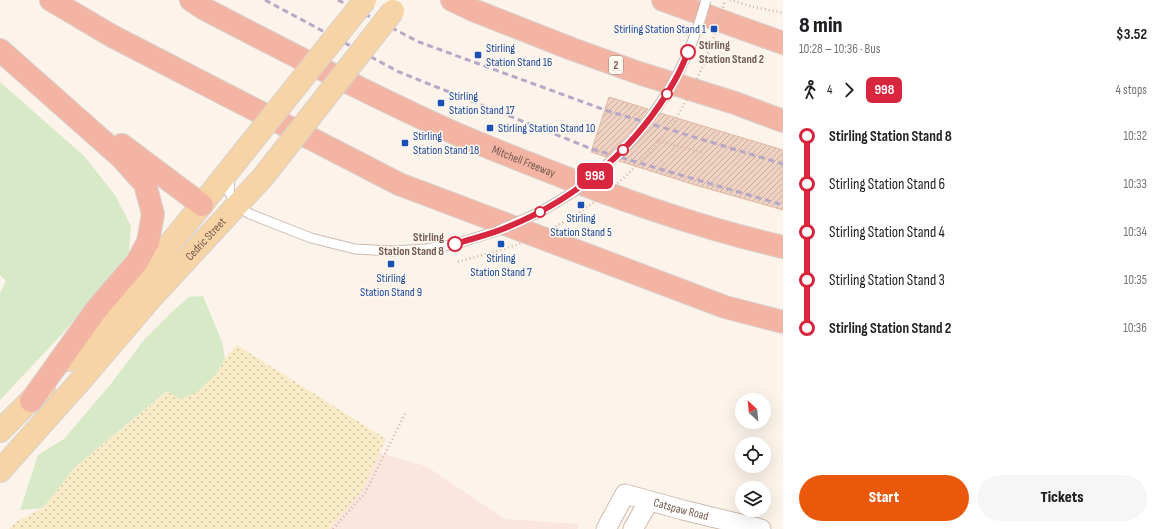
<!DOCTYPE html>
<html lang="en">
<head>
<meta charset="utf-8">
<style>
	body { margin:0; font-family:"Sofia Sans Condensed",sans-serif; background:#f6f6f6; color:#202124; height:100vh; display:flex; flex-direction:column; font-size:15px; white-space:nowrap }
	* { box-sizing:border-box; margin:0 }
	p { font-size:13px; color:#757577 }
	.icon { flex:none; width:22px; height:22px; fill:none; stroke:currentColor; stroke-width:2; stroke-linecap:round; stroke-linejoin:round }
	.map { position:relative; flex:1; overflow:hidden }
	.details { display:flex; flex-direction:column; background:#fff; width:380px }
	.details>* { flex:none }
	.badge { padding:0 8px; border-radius:6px; font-size:14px; line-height:26px }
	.needle { width:26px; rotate:333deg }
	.controls { position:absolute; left:735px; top:393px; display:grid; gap:8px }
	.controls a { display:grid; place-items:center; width:36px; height:36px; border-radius:50%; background:#fff; box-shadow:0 4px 16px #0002; font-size:20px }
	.map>.badge { position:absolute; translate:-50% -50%; box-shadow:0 0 0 2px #fff }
	.legs { display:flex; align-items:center; gap:6px; height:44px; padding:0 16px; font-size:13px }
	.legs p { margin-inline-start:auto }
	.overview { display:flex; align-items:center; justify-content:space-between; height:68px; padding:0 16px }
	h1 { font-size:22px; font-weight:800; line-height:30px }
	.cta { display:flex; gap:8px; margin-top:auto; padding:8px 16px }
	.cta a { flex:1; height:46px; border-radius:24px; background:#ea580c; color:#fff; font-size:16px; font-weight:800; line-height:46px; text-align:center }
	.cta a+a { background:#f6f6f6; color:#202124 }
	ul { padding:0 16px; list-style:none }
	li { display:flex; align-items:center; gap:14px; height:48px; font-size:15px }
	li i { display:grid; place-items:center; width:6px; height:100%; margin:0 5px; background:currentColor }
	li i::after { content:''; width:10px; height:10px; margin:-5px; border:3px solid; border-radius:50%; background:#fff }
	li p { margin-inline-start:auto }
	li:first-child i { background:linear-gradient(#0000 50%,currentColor 0) }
	li:last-child i { background:linear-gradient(currentColor 50%,#0000 0) }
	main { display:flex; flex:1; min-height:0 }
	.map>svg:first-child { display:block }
</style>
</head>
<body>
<main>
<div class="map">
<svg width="783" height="529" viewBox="0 0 783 529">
	<defs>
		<pattern id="sand-dots" width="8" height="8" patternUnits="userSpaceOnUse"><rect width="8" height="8" fill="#f9ebc7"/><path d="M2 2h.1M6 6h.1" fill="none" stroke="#cec1a4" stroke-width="1.8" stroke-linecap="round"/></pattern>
		<pattern id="building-hatch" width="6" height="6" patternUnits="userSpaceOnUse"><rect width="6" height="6" fill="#f0d2c3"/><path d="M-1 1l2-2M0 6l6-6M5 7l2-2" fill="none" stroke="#c7ada1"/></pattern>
	</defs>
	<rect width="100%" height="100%" fill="#fcf4ea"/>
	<polygon fill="#fbe5df" points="353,445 426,466 505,519 579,524 577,529 68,529"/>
	<polygon fill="url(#sand-dots)" points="237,345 386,439 362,491 329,529 9,529 16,522 43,508 74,468 168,391 216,374 225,358"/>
	<g fill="#d8e9c8">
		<polygon points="0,82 84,156 115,195 131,226 129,252 64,332 0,400 0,293 6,281 0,275"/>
		<polygon points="203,296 222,342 225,358 216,374 197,392 180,399 167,391 74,468 43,508 20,510 38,455 64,439 110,385 144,340 175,309 189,297"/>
	</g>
	<g fill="url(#building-hatch)" stroke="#e2b8a4">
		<polygon points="609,97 648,109 634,128 606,157 591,152"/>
		<polygon points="660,113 783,150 783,210 695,185 619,161 643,135"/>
	</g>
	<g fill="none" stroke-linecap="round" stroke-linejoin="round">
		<g stroke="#cebbb0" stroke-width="11">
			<g id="lane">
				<polyline points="230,176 229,192 237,206 250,214 311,238 355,249 393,251 426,249 455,244 497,231"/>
				<polyline points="540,212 572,193"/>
			</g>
		</g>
		<g stroke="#cebbb0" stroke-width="21">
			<g id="street">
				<path id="s1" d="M606,529L625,494L683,510L761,529"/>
				<polyline points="633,529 649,501"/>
			</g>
		</g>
		<g stroke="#d9d1cd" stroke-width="24">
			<g id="primary">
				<path d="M69,360C132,293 189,221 246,149"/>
				<polyline points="0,431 44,387"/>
				<path id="s2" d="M0,471L82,379L152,297L263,177L274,163"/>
			</g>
		</g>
		<g stroke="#d9d1cd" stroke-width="24">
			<g id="highway">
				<polyline points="51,0 112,36 399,184 725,307 783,322"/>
				<path id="s3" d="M191,0L203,8C285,51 368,94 452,132C477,143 503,153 528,163C611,196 696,227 783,247"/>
				<polyline points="452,0 473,10 572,49 639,73 735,103 783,121"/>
				<polyline points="663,0 783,43"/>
				<polyline points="0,50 122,158 145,184 153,214 148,242 137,262 96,310 31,401"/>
				<polyline points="122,145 202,205"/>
			</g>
		</g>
		<g stroke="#d6b5a5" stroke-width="2.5" stroke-dasharray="1 3" stroke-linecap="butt">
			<polyline points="730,0 750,6 783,13"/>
			<polyline points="658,141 704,153"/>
			<polyline points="333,529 365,493 406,412"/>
		</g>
		<use href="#lane" stroke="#fff" stroke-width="9"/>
		<use href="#street" stroke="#fff" stroke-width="19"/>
		<use href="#primary" stroke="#f7d4a6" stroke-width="22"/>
		<use href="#highway" stroke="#f3b4a4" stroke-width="22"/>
		<g stroke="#b6a8c6" stroke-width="3" stroke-dasharray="6 4" stroke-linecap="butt">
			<polyline points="265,0 399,72 592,149 783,205"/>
			<polyline points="338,0 419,42 605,110 783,164"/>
		</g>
		<g stroke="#cebbb0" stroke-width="11" stroke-linecap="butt">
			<g id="lane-bridge">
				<path d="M572,193C641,142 684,83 706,0"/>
				<polyline points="497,231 540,212"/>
			</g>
		</g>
		<g stroke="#d9d1cd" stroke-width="24" stroke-linecap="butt">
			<g id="primary-bridge">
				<polyline points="246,149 365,0"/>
				<polyline points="274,163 393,11"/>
			</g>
		</g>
		<path stroke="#d6b5a5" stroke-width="2.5" stroke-dasharray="1 3" stroke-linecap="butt" d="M458,262C478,256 499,251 519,244C581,219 637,174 675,120C679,114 682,107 686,101C703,69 716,35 725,0"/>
		<use href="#lane-bridge" stroke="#fff" stroke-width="9"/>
		<use href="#primary-bridge" stroke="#f7d4a6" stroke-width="22"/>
	</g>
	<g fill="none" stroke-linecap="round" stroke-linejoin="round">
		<g stroke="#fff" stroke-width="9">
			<path id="line-1" d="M455,244C474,238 493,234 510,226C580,197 638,146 675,80C680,71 684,62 688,52"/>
		</g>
		<use href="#line-1" stroke="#d7263d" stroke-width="6"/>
	</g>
	<g fill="#1a4fb4" stroke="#fef8f1" stroke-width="1.5">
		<rect x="710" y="25" width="8" height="8" rx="2"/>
		<rect x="474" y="51" width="8" height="8" rx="2"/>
		<rect x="437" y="99" width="8" height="8" rx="2"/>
		<rect x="486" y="124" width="8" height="8" rx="2"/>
		<rect x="401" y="139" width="8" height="8" rx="2"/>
		<rect x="577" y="201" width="8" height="8" rx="2"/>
		<rect x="497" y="240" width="8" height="8" rx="2"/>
		<rect x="387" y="260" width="8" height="8" rx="2"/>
	</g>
	<g fill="#fff" stroke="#d7263d" stroke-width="2">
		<circle cx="688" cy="52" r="7"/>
		<circle cx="667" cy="94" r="5"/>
		<circle cx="623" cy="150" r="5"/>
		<circle cx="540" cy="212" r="5"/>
		<circle cx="455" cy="244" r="7"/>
	</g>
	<g text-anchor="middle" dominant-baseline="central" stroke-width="3" stroke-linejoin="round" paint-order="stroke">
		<rect fill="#fef8f1" stroke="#9f897f" stroke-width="1" x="609" y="56" width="14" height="18" rx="3"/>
		<g font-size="11" font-weight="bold" fill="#765a4e">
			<text x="616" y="65">2</text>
		</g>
		<g font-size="12" fill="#164399" stroke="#fef8f1" text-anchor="start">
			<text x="706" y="29" text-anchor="end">Stirling Station Stand 1</text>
			<text x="486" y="48">Stirling<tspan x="486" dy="14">Station Stand 16</tspan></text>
			<text x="449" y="96">Stirling<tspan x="449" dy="14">Station Stand 17</tspan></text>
			<text x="498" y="128">Stirling Station Stand 10</text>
			<text x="413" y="136">Stirling<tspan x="413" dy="14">Station Stand 18</tspan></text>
			<text x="581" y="218" text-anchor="middle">Stirling<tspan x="581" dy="14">Station Stand 5</tspan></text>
			<text x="501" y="258" text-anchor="middle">Stirling<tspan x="501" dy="14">Station Stand 7</tspan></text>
			<text x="391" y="278" text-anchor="middle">Stirling<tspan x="391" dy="14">Station Stand 9</tspan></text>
		</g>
		<g font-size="12" font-weight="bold" fill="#765a4e" stroke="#fef8f1" text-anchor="start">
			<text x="699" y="45">Stirling<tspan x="699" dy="14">Station Stand 2</tspan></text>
			<text x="444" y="237" text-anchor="end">Stirling<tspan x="444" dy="14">Station Stand 8</tspan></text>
		</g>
		<g font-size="12" fill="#765a4e" stroke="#fef8f1">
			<text stroke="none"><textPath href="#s3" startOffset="370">Mitchell Freeway</textPath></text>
			<text stroke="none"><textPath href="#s2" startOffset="310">Cedric Street</textPath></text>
			<text stroke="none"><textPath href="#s1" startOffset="98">Catspaw Road</textPath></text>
		</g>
	</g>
</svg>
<div class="controls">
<a><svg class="needle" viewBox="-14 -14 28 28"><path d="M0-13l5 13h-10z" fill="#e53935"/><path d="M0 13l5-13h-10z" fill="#757577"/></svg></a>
<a><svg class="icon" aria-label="locate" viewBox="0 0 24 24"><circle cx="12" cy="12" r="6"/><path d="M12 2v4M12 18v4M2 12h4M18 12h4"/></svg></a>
<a><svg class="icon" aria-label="layers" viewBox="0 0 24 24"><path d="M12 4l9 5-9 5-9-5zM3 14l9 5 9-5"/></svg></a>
</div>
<b class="badge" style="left:595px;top:176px;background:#d7263d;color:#fff">998</b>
</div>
<section class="details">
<div class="overview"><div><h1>8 min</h1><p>10:28 – 10:36 · Bus</p></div><b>$3.52</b></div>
<div class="legs"><svg class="icon" aria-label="walk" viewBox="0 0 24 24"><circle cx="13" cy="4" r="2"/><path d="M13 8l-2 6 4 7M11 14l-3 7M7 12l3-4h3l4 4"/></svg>4<svg class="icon" aria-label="forward" viewBox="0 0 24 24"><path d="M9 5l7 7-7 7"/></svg><b class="badge" style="background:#d7263d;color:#fff">998</b><p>4 stops</p></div>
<ul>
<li><i style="color:#d7263d"></i><b>Stirling Station Stand 8</b><p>10:32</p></li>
<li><i style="color:#d7263d"></i><span>Stirling Station Stand 6</span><p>10:33</p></li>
<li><i style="color:#d7263d"></i><span>Stirling Station Stand 4</span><p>10:34</p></li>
<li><i style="color:#d7263d"></i><span>Stirling Station Stand 3</span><p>10:35</p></li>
<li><i style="color:#d7263d"></i><b>Stirling Station Stand 2</b><p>10:36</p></li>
</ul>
<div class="cta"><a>Start</a><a>Tickets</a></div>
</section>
</main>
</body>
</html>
